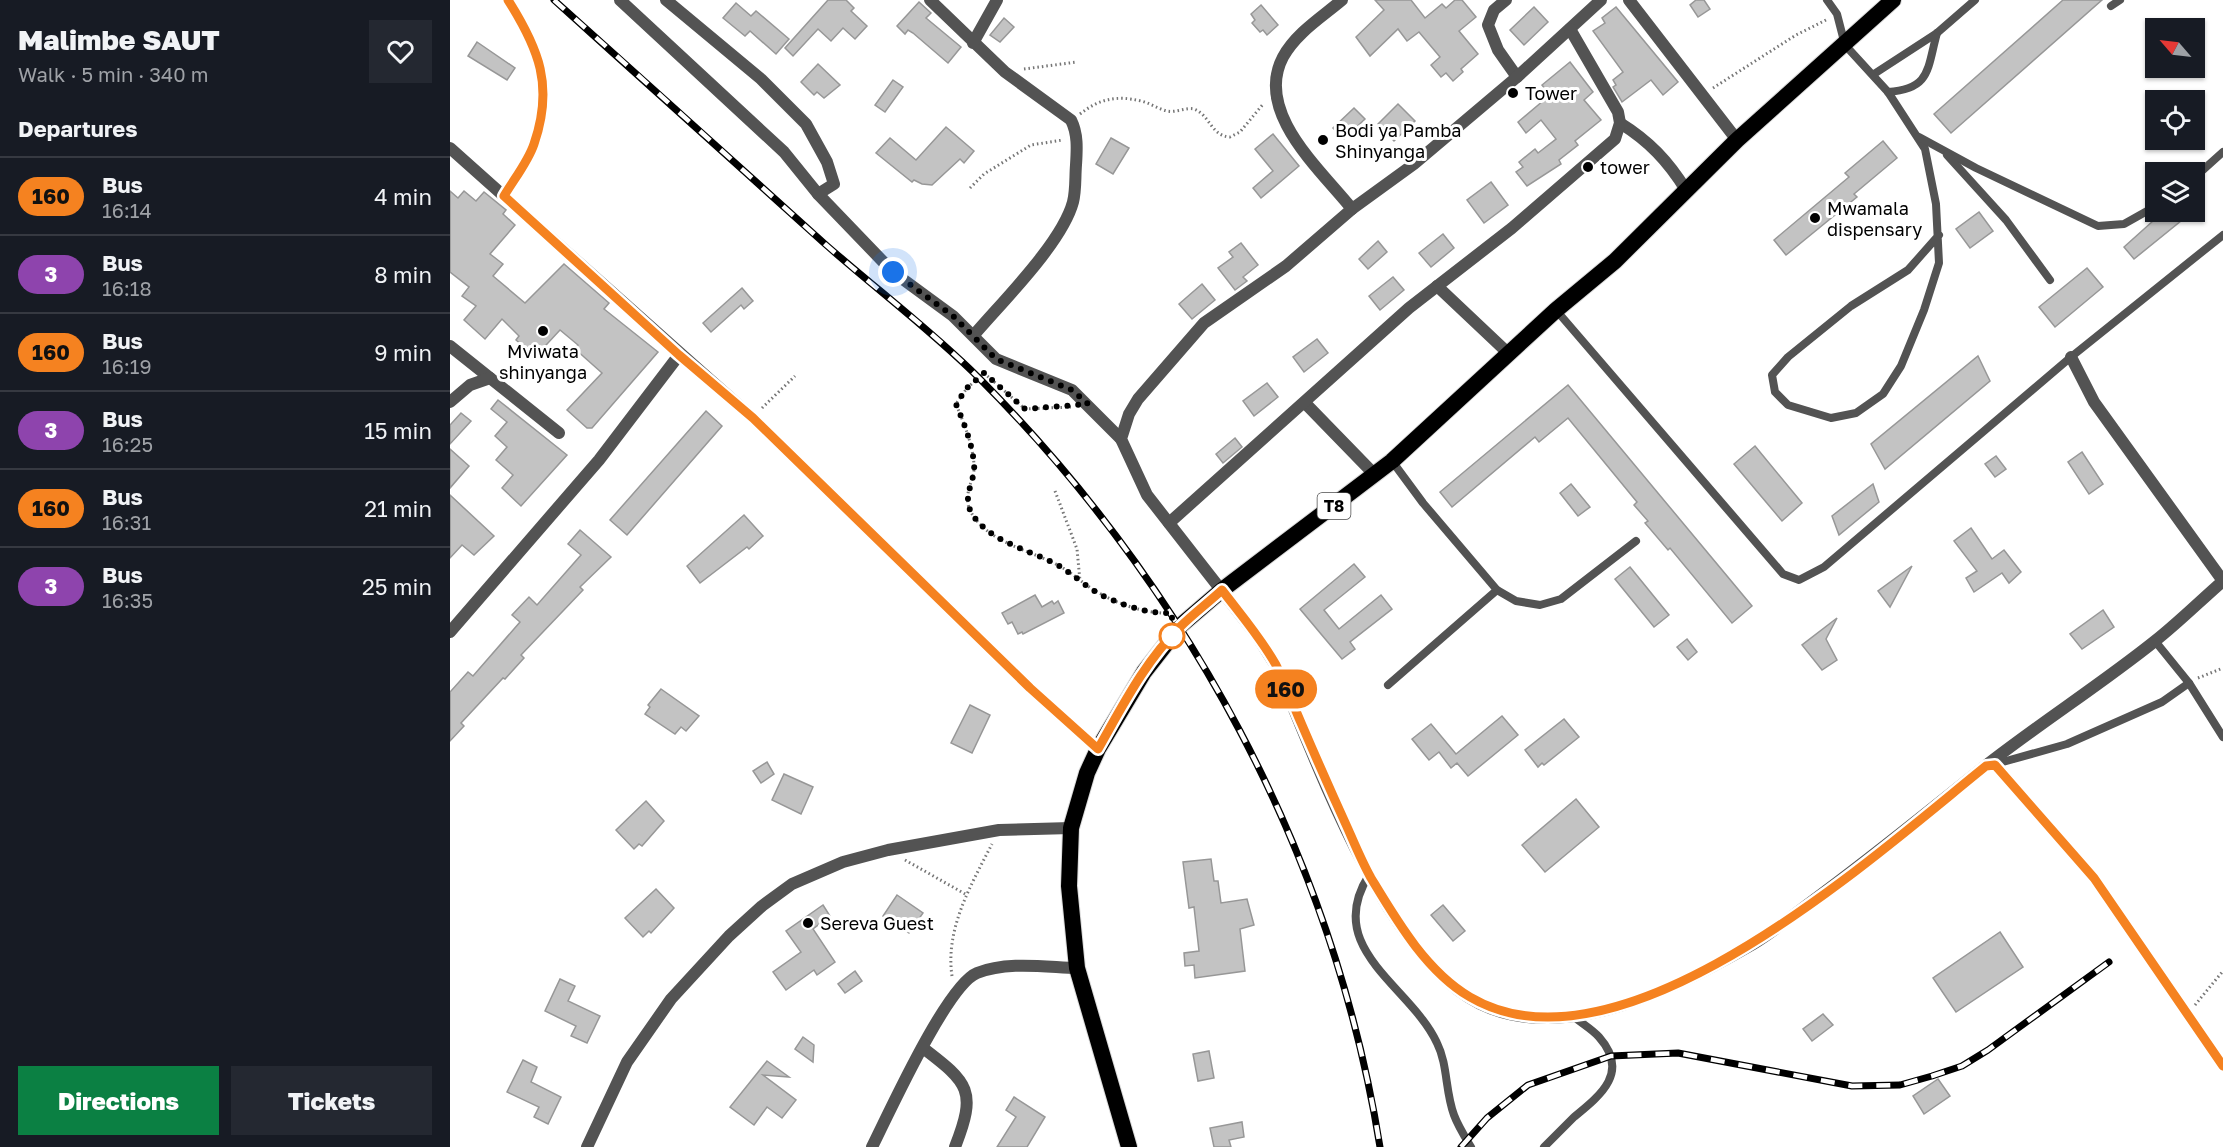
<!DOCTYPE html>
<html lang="en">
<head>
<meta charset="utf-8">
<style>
	body { margin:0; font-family:"Golos Text",sans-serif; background:#242831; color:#f1f3f6; height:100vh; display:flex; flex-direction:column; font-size:22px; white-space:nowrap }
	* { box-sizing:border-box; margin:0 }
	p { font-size:20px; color:#9ea1a6 }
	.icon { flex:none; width:33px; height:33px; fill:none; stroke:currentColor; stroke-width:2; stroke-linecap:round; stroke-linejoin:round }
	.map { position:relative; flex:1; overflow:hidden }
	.drawer { display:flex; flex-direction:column; background:#171b24; width:450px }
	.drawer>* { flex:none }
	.badge { padding:0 12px; border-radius:20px; font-size:21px; line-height:39px }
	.needle { width:39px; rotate:298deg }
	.buttons { position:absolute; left:1695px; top:18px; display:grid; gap:12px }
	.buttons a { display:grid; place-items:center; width:60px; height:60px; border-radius:0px; background:#171b24; box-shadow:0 2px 4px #0004; font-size:30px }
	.you { position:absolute; width:30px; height:30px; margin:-15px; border:4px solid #fff; border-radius:50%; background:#1a73e8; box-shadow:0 0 0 9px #1a73e833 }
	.map>.badge { position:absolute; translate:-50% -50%; box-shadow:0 0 0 3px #fff }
	h2 { padding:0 18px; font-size:22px; line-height:54px }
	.round { display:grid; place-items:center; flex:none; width:63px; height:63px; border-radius:0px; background:#242831 }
	.overview { display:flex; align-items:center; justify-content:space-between; height:102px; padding:0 18px }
	h1 { font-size:28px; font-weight:800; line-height:45px }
	.action { display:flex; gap:12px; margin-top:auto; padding:12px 18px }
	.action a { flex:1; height:69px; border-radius:0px; background:#0b8043; color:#fff; font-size:24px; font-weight:800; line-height:69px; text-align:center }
	.action a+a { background:#242831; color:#f1f3f6 }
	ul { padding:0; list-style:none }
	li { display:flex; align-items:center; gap:18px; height:78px; padding:0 18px; border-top:2px solid #363941 }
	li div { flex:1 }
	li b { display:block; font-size:22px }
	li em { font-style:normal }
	li .badge { min-width:66px; font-weight:700; text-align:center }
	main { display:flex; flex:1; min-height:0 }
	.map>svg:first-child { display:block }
</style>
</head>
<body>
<main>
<section class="drawer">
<div class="overview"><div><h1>Malimbe SAUT</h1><p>Walk · 5 min · 340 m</p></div><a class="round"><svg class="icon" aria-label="heart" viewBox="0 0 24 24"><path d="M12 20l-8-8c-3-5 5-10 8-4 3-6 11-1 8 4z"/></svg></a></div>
<h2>Departures</h2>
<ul>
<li><span class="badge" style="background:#f58220;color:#111">160</span><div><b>Bus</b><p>16:14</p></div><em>4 min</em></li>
<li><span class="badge" style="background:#8e44ad;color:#fff">3</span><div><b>Bus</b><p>16:18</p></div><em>8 min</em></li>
<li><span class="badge" style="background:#f58220;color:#111">160</span><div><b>Bus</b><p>16:19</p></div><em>9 min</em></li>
<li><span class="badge" style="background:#8e44ad;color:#fff">3</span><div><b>Bus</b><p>16:25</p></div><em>15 min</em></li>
<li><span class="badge" style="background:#f58220;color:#111">160</span><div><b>Bus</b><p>16:31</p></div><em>21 min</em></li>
<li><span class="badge" style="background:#8e44ad;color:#fff">3</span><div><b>Bus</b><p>16:35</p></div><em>25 min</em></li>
</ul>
<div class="action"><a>Directions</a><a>Tickets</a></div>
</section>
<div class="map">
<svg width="1773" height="1147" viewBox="0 0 1773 1147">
	<rect width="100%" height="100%" fill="#fff"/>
	<g fill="#c3c3c3" stroke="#979797" stroke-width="1.5">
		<polygon points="378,0 396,0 404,8 401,11 417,26 405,39 393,28 381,41 368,29 343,56 335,48"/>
		<polygon points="925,0 961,0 975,18 992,4 996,8 1005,0 1012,0 1026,17 1009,31 1028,54 1011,69 1013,72 1003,81 996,73 991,77 981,65 990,57 969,32 957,41 948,29 920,56 906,37 934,10"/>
		<polygon points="1246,0 1254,0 1260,9 1248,17 1240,5"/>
		<polygon points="1613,0 1652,0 1501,133 1484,114"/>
		<polygon points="469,2 481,13 476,18 511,47 498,63 463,33 458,30 455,34 447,26"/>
		<polygon points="286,3 301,16 306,11 339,39 326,54 300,31 295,36 273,18"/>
		<polygon points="811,5 828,25 817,35 813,30 810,32 802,23 805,20 801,14"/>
		<polygon points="1084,7 1098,22 1074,45 1060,30"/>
		<polygon points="1166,7 1228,82 1213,95 1201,80 1172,102 1163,87 1166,85 1163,80 1173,72 1143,31 1155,23 1152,18"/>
		<polygon points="554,18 564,27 550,42 540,35"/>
		<polygon points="27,42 65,68 57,80 18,56"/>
		<polygon points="1120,62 1143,92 1134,100 1151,120 1125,141 1128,145 1109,160 1111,164 1077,186 1066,172 1073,167 1069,162 1085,149 1088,153 1106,139 1091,120 1076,133 1068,122 1100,95 1092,85"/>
		<polygon points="368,64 390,85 374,98 367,92 364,95 351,82"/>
		<polygon points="443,80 453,87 435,112 425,105"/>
		<polygon points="948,104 965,121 944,141 928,124"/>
		<polygon points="904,108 915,119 894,139 883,128"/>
		<polygon points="496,127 524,151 514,163 510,159 482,185 472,184 464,180 462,182 426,153 440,138 466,160"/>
		<polygon points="823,134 849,166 811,198 803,188 823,171 805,149"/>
		<polygon points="661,138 679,148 663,174 646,164"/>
		<polygon points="1433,141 1447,158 1404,194 1407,197 1336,255 1324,240 1399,177 1395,173"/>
		<polygon points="1041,182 1058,205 1034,223 1017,200"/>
		<polygon points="0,191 8,198 14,191 26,201 34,192 56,210 53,214 65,225 40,254 53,264 43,276 75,303 114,264 159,303 154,309 208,352 142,428 137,428 117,410 152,373 125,349 128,345 110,330 85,357 66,340 69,336 52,319 35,339 14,320 26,306 12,296 19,287 0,272"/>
		<polygon points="1529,212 1543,231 1520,248 1506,229"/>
		<polygon points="1713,212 1742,212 1684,259 1674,247"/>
		<polygon points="993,234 1004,248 981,267 969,253"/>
		<polygon points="928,241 937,252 918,269 909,259"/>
		<polygon points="791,243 808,265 793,277 797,281 785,290 768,268 783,257 779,252"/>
		<polygon points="1637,268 1653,287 1605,327 1589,307"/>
		<polygon points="943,277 954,290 930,310 919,296"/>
		<polygon points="752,284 765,300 742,319 729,304"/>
		<polygon points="292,288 303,301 294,309 291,305 261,332 253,323"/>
		<polygon points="867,339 878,353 854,372 843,357"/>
		<polygon points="1528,356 1540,381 1435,469 1421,444"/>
		<polygon points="817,383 828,397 804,416 793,401"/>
		<polygon points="1118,385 1302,606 1282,623 1220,548 1218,550 1195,523 1198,521 1184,505 1187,502 1118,418 1089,442 1085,437 1002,507 990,492"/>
		<polygon points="48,400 117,455 71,506 52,488 63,475 46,460 57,447 45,436 57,422 41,409"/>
		<polygon points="256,411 272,426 177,535 160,520"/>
		<polygon points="11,413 21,421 0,444 0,425"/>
		<polygon points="785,438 792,447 773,463 766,454"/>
		<polygon points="1305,446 1352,503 1332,521 1284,464"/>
		<polygon points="0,449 19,466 0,488"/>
		<polygon points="1632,452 1653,484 1639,494 1618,462"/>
		<polygon points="1546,456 1556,469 1545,477 1535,464"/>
		<polygon points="1121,484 1140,507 1128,516 1110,493"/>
		<polygon points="1423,484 1429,502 1389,535 1382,516"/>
		<polygon points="0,495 44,536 24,555 12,545 0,558"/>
		<polygon points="294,515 313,536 299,549 297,547 250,583 237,566"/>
		<polygon points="1521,528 1542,559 1554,550 1571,572 1559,583 1552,573 1524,592 1516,578 1527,571 1504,541"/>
		<polygon points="130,530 161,557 130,587 133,590 71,655 74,658 55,679 53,678 11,723 14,726 0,741 0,692 18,672 23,676 70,622 62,615 79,597 87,605 131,555 118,544"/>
		<polygon points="904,564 915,577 874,610 889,629 931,595 942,609 900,642 905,649 892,659 850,609"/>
		<polygon points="1462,566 1440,607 1428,591"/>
		<polygon points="1180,567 1219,615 1204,627 1165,579"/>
		<polygon points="585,595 592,607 602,601 604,604 608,601 614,613 573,634 572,632 568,634 562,622 558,624 552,613"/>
		<polygon points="1653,610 1664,627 1632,649 1620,634"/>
		<polygon points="1387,618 1376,639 1387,660 1372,670 1352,645"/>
		<polygon points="1237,639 1247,652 1238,660 1227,647"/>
		<polygon points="211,689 249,716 236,731 231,727 225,734 195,714 200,707 198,705"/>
		<polygon points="520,705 540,715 522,753 501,743"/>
		<polygon points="1052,716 1068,735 1018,776 1007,763 1001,768 989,752 979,760 962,739 981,724 1006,754"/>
		<polygon points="1114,719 1129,737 1094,765 1092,763 1088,767 1075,750"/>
		<polygon points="317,762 324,774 311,783 303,771"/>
		<polygon points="334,774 363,787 351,814 322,800"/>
		<polygon points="1126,799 1149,827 1095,872 1072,845"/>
		<polygon points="196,801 214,821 192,846 189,844 184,849 166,830"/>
		<polygon points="761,859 764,881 768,881 771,903 797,899 804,925 790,929 795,971 745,978 744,965 735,966 734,953 749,951 744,907 739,908 733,862"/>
		<polygon points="206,889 224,908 201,933 199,931 193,937 175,918"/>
		<polygon points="447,895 473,913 459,933 433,916"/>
		<polygon points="373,905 380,916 363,929 385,962 367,975 364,970 336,990 323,972 351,952 336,931"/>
		<polygon points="993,905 1015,931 1003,941 981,915"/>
		<polygon points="1550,932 1573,967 1506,1012 1483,978"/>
		<polygon points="405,971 412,981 395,993 388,984"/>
		<polygon points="110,979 125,986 118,1001 150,1016 137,1043 121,1036 126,1026 95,1011"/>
		<polygon points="1373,1014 1383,1025 1362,1041 1353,1029"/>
		<polygon points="353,1037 364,1045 363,1062 345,1049"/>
		<polygon points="759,1051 764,1078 748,1081 743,1054"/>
		<polygon points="73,1060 87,1067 81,1082 111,1097 98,1124 84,1117 89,1107 57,1092"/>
		<polygon points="317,1061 339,1077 313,1075 346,1100 332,1118 317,1107 304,1125 280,1107"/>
		<polygon points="1488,1079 1500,1096 1474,1114 1463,1096"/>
		<polygon points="564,1097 595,1117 577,1147 547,1147 566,1117 556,1110"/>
		<polygon points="792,1122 794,1137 779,1140 781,1147 764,1147 760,1128"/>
	</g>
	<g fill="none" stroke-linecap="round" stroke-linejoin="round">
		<g stroke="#dbdbdb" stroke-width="18">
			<polyline id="trunk" points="679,1147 627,968 619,886 621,828 637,773 648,749 694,672 730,626 772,590 942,461 1106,310 1165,261 1287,140 1443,0"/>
		</g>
		<g stroke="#757575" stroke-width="3" stroke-dasharray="1.5 3" stroke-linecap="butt">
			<polyline points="574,69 627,62"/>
			<polyline points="1263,88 1346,35 1378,19"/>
			<path d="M630,114C649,99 666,95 691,101C700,103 708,109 717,111C726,113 736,107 744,109C760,115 761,136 780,137L790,132L814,103"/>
			<polyline points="520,188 534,174 581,145 613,140"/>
			<path d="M621,407L575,409L534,373L517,388L506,404C514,424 522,442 524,464C526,479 511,494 521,512C538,544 585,551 613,568C626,576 637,587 651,594C670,605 698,614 720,613"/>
			<polyline points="312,408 345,376"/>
			<polyline points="605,491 627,549 630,581"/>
			<polyline points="1748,678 1773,668"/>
			<polyline points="455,860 517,895"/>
			<path d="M502,976C495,929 521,885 542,844"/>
			<polyline points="1745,1005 1773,971"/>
		</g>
		<g stroke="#535353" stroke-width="8">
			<polyline points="1377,0 1387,14 1395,45 1438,92 1475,149 1486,204 1489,263 1474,310 1451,366 1433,394 1406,413 1381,418 1338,405 1325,392 1322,375 1338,357 1401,306 1458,270 1489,235"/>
			<polyline points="1661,6 1670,0"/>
			<polyline points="1424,74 1487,33 1525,0"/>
			<path d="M1438,92C1481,89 1477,69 1487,33"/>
			<polyline points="1469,137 1526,168 1648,226 1674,224 1706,206"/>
			<polyline points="1497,155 1556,220 1600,280"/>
			<polyline points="1744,178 1773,152"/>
			<polyline points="1106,310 1333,574 1349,580 1374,567 1621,357 1773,235"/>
			<polyline points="942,461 973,503 1047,590 1066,601 1090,605 1111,599 1186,541"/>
			<polyline points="1705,641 1739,683 1773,737"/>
			<polyline points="938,685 1047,590"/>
			<polyline points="1542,765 1617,744 1712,702 1739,683"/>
			<polyline points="1545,765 1644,878 1773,1066"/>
			<path d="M919,875C872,949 961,986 987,1043C998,1065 995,1091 1004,1115C1008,1126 1015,1137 1021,1147"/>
			<path d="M1094,1147C1104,1137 1114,1127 1124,1117C1151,1095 1180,1072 1149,1037C1142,1029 1131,1023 1123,1016"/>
		</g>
		<g stroke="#535353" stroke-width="12">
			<polyline points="170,0 334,152 368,194 443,272 503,316 546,359 622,390 671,439"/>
			<polyline points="216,0 311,79 356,124 377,162 384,184 368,194"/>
			<path d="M480,0L555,72L621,120C628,134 627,149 626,165C625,177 626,190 623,202C612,243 552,302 524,335"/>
			<path d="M892,0C872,17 846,33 833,57C804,112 870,169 902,209"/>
			<polyline points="1056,0 1044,10 1038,25 1048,50 1067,77"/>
			<path d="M1151,0L1067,77L964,164L902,209L836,266L754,323L688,399L679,414L671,439L697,495L807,636L826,666C867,762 925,926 1008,990C1094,1056 1222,991 1303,944C1323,932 1342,916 1361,902C1420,859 1476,813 1534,767C1590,723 1650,685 1705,641C1729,622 1750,601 1773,581L1644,402L1621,357"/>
			<polyline points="1179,0 1287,140"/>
			<polyline points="523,43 547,0"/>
			<path d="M1170,123C1199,141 1218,161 1236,190"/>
			<polyline points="0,148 303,418 580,688 648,749"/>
			<path d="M54,196C64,179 78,162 84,144C104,86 89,48 58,0"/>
			<polyline points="987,286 1059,354"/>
			<polyline points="0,346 109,433"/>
			<polyline points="0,402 20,385 40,378"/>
			<polyline points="855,403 925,475"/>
			<polyline points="719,523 959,308 1062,228 1165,139 1170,123 1168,112 1120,29"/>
			<polyline points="0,632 149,460 229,355"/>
			<path d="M473,1048C519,1083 527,1091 505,1147"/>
			<path d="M422,1147C439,1113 497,985 527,973C557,961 595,967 627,968"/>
		</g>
		<polyline stroke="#535353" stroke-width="12" points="137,1147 177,1062 221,999 279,936 312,906 342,884 393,862 438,850 549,830 621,828"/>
		<use href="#trunk" stroke="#000" stroke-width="16"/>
		<g stroke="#000" stroke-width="7">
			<g id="rail">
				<path d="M104,0C195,81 285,163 375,244C426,289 481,330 529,378C737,587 883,854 930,1147"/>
				<polyline points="1011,1147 1037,1118 1078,1085 1161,1056 1228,1053 1402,1086 1450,1085 1482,1076 1512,1066 1538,1050 1659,962"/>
			</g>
		</g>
		<use href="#rail" stroke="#fff" stroke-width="4.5" stroke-dasharray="14" stroke-linecap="butt"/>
	</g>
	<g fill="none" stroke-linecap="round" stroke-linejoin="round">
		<g stroke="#fff" stroke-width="14">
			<path id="line" d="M58,0C89,49 104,86 84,144C78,162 64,179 54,196L229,355L303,418L580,688L648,749C672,707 695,661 730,627C743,614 759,602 772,590C791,615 811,638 826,665C836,684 843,705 852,725C867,760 882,794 898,829C905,845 912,862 921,878C947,921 976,971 1020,997C1171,1086 1424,856 1536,766L1545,765L1644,878L1773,1066"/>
		</g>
		<use href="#line" stroke="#f58220" stroke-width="9"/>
		<path stroke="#000" stroke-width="6" stroke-dasharray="0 10.8" d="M443,272L503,316L546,359L622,390L638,404L575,409L534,373L517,388L506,404C514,424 522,442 524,464C526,480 512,495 521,512C539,544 585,550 614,569C626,577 638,588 651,595C672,605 698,614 722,613V636"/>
	</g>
	<g fill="#000" stroke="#fff" stroke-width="2">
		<circle cx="1063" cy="93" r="6"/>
		<circle cx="873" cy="140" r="6"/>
		<circle cx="1138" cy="167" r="6"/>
		<circle cx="1365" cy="218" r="6"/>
		<circle cx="93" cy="331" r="6"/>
		<circle cx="358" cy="923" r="6"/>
	</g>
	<circle fill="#fff" stroke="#f58220" stroke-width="3" cx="722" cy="636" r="12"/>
	<g text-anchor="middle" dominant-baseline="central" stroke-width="6" stroke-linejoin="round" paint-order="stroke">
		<rect fill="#fff" stroke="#4c4c4c" stroke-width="1.5" x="867.5" y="493" width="33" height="26" rx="4.5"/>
		<g font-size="16" font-weight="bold" fill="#000">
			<text x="884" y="506">T8</text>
		</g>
		<g font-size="18" fill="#000" stroke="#fff" text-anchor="start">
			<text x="1075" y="93">Tower</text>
			<text x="885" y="130">Bodi ya Pamba<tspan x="885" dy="21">Shinyanga</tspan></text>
			<text x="1150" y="167">tower</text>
			<text x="1377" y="208">Mwamala<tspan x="1377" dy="21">dispensary</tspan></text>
			<text x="93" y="351" text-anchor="middle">Mviwata<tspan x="93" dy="21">shinyanga</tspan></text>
			<text x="370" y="923">Sereva Guest</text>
		</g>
	</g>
</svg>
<div class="buttons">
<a><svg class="needle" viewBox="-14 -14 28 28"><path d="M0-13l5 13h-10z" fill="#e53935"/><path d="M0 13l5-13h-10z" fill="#9ea1a6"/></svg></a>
<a><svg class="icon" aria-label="locate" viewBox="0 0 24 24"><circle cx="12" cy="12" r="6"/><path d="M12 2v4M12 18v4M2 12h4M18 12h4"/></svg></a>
<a><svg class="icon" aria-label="layers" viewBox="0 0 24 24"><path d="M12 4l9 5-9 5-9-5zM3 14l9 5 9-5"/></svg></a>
</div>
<div class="you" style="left:443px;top:272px"></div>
<b class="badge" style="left:836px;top:689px;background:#f58220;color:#111">160</b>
</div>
</main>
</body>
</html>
